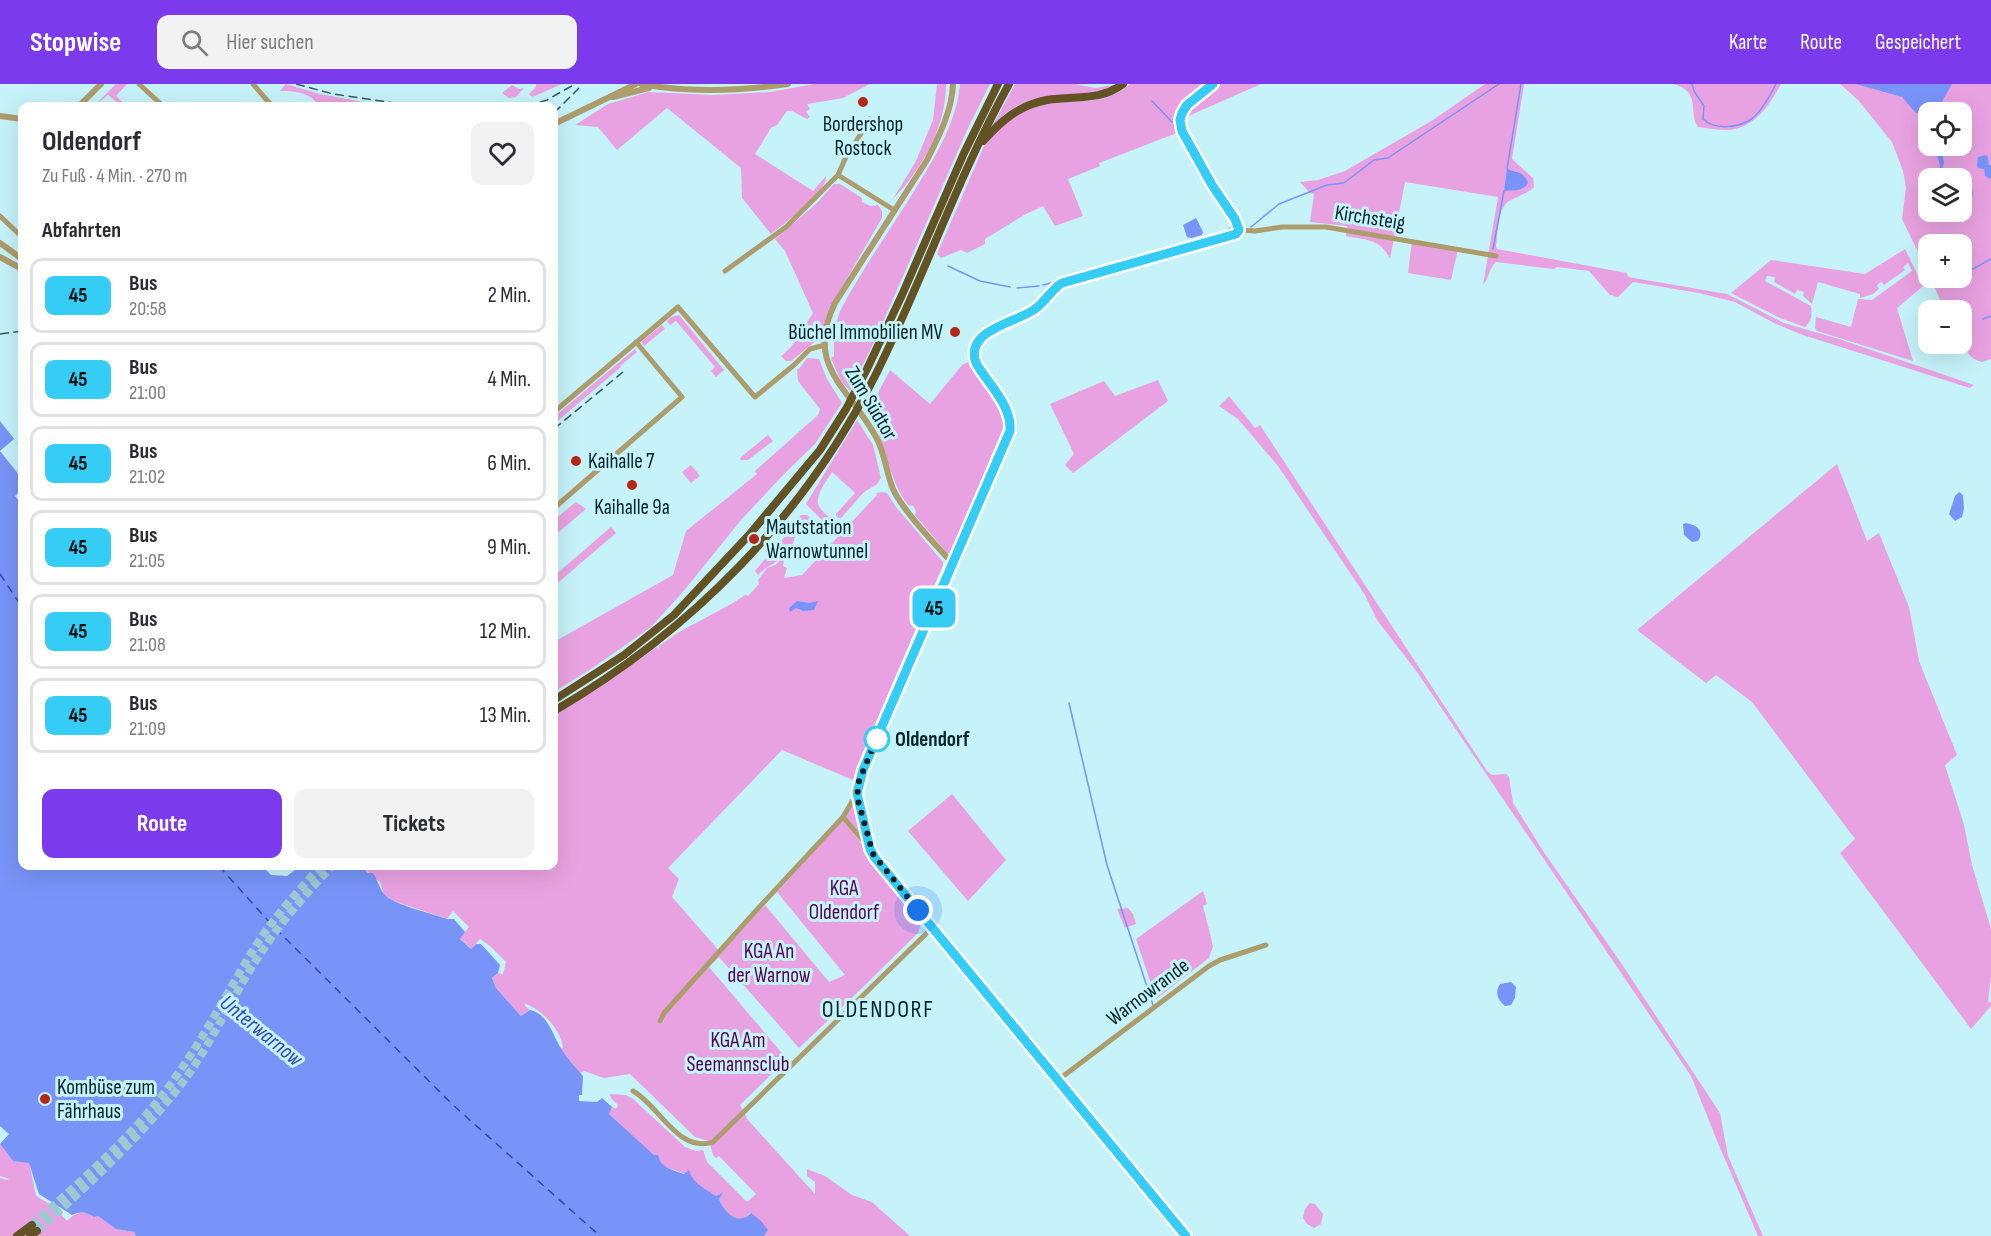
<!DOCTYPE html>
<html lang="de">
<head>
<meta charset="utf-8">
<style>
	body { margin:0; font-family:"Sofia Sans Condensed",sans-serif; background:#f2f2f3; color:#2b2b33; height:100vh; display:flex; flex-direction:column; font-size:22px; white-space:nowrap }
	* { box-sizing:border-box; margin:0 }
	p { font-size:20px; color:#7c7c81 }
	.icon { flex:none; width:33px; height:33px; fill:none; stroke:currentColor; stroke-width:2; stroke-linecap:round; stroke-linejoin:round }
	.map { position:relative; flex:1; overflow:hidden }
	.sheet { position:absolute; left:18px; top:18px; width:540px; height:768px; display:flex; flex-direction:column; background:#fff; border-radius:12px; box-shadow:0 6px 24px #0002 }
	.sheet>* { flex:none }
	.badge { padding:0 12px; border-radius:9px; font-size:21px; line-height:39px }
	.fabs { position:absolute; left:1918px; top:18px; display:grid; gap:12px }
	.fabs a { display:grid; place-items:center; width:54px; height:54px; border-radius:12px; background:#fff; box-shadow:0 6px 24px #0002; font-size:30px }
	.you { position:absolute; width:30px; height:30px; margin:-15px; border:4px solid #fff; border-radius:50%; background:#1a73e8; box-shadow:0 0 0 9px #1a73e833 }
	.map>.badge { position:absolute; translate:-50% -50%; box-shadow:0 0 0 3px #fff }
	h2 { padding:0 24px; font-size:22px; line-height:54px }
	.round { display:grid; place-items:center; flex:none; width:63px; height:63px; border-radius:12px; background:#f2f2f3 }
	.headline { display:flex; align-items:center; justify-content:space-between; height:102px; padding:0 24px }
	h1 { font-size:28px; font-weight:700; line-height:45px }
	.primary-button { display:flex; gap:12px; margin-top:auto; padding:12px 24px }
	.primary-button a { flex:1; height:69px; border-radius:12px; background:#7c3aed; color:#fff; font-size:24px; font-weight:700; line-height:69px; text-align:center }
	.primary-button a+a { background:#f2f2f3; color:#2b2b33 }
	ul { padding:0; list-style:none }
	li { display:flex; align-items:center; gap:18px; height:75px; margin:0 12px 9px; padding:0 12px; border:3px solid #e1e1e2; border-radius:12px }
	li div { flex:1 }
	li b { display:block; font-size:22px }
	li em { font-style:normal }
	li .badge { min-width:66px; font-weight:700; text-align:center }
	header { display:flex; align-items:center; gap:36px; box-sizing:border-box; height:84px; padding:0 30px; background:#7c3aed; color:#fff }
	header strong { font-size:28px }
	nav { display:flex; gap:33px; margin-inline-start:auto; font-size:21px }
	.search { width:420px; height:54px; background:#f2f2f3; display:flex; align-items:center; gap:15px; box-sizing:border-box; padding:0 21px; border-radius:12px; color:#7c7c81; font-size:22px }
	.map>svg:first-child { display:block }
</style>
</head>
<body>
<header>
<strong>Stopwise</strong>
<div class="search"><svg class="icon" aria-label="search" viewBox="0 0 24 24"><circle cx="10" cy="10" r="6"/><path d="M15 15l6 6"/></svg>Hier suchen</div>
<nav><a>Karte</a><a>Route</a><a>Gespeichert</a></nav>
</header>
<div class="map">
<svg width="1991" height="1152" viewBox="0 0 1991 1152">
	<rect width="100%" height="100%" fill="#c6f2fa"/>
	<g fill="#e9a2e1" fill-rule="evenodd">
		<polygon points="116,0 127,0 116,12 124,20 122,22 108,11 94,22"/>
		<path d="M286,0L320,10L373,20V22H312L316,18C308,8 293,7 280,7Z"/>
		<polygon points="536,0 562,0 532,13 529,10 536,3"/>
		<path d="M814,0H870L843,14L807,20L810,25L806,28L810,33L807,35L792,27H787L777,41L771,44L755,70L813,107L826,92C827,109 785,139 771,150L742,114L741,84L667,24L617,66L598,43L575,41L608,20L648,8L713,11L770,8Z"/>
		<path d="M937,0H946C946,43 922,85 893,115L916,77L933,36Z"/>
		<path d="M960,0H990L968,44L875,256L850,307L841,297L831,274L834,272V246L840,227C860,189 885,153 908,117C930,81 956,43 960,0Z"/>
		<polygon points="1015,0 1075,0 1095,4 1120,0 1102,9 1034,16 1019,21 1006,29 993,41"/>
		<path d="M1130,0H1213L1182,29V47L1099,79L1100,82L1068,95L1083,132L1055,142L1043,122L1024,131L985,155V160L967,169L961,166L941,174L937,170L984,62C999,39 1025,21 1053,18C1082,16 1105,21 1130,0Z"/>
		<polygon points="1217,0 1261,0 1186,33 1189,24"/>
		<path d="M1485,0H1524L1512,75L1533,94L1534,103C1527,110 1518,112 1509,117C1497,125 1498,148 1496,162L1497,165L1627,189L1628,193L1727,210L1784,239L1839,255L1974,301L1970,304L1803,251L1774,239L1735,218L1699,209L1633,198L1618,213L1610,211L1589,187L1557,183L1554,185L1496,178C1489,184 1489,194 1483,201L1498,113L1405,98L1390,175C1381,155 1366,156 1346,152L1347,142L1310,138L1314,110L1310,109L1300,98L1318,96L1345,87L1433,36Z"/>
		<path d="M1673,0H1781C1770,21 1753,45 1727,46C1718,46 1708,44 1698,43C1688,29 1702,7 1673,0Z"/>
		<path d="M1840,0H1991V275L1982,278C1958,272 1962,246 1962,226H1944L1931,194H1962V160H1929V190L1902,135L1906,104L1903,87L1892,58L1858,16ZM1929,28H1962V62H1929ZM1929,94H1962V128H1929Z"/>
		<polygon points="512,1 519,5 524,4 516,13 509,14 502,9"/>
		<polygon points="834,100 840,100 862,114 862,118 870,122 878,121 882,127 882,134 828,227 821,251 817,256 791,277 786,277 781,272 791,263 813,229 785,167 775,155 816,120"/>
		<polygon points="1412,157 1458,165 1451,196 1408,189"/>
		<path d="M1905,165L1923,202L1897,224L1913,277L1817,247L1815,244L1816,233L1851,243L1858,215L1872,216L1912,187L1908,179L1903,183L1905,186L1884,201L1881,198L1877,201L1879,205L1873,210L1860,214V210L1818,198L1812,220L1803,212L1804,208L1797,206L1795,210L1774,198L1775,193L1767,192L1765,197L1811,222C1812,229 1812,238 1805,243L1780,234L1731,209L1771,176L1865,190Z"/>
		<polygon points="679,231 724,286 716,293 711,287 715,283 676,237 670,241 667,237 671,233"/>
		<polygon points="662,241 665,245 644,262 641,258"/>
		<polygon points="635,265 637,268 620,282 621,283 554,340 554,333"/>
		<polygon points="807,274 819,275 827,295 842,319 815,360 784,390 741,436 682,509 651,543 594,583 554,608 554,558 673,491 686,447 757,390 755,387 818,331 820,325 798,297 797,285 799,285"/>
		<path d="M970,277L1001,327L1005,339L951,469H947L915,431L916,427L913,422L908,421C887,394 887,356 867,330L890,286L930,320L962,281Z"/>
		<polygon points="1158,296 1168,317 1073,389 1065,381 1074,370 1050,320 1104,297 1115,312"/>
		<polygon points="1229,312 1255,344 1260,341 1487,687 1492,691 1506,690 1509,693 1513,719 1543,767 1619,876 1720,1029 1728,1072 1763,1152 1758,1152 1718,1059 1691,992 1417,588 1377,536 1365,511 1278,382 1238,335 1219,322"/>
		<path d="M857,336L873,361L881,394L877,400L863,409L841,434H839L836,432V430L855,409L832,388C827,397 812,414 820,424C823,429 830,433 834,438V441L829,443L806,420Z"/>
		<polygon points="768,351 773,357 748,376 741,376 740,374"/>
		<polygon points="1837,380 1867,457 1879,449 1909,523 1919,577 1957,671 1945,681 1964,741 1972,781 1991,845 1991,893 1988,917 1989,919 1991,918 1991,922 1971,945 1840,769 1855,755 1752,618 1716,591 1706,599 1637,546"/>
		<polygon points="691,381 700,392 691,399 682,388"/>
		<path d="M883,408L887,409L896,423L943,478V481L861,673L856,693L853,696L782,666L668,784L679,795L672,813L721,869L765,821L829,898L845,891L777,808L843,736L863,762L871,776L919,836L920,843L918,849L860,906L799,964L719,873L709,883L787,975L740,1021L748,1036L815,1110V1098L807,1092V1085L825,1092L852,1111L872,1118L910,1152H764L768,1146L750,1129C738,1144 724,1127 719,1115L722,1110L716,1112L697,1100L689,1091L665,1083L658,1074V1071H654L609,1030L612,1023L616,1025L618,1021L611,1014L610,1010L626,1011L633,1015L685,1063L696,1067L703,1066L707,1078L747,1118L756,1110L719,1072L716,1074L713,1071L709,1057L695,1053L630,990L604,994L584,987L580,989L560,964H563C562,947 541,924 525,920V922L530,926L521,932L496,904L492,894L498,889L503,890L506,878L490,862L480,855L471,865L460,854L469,843L453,827L447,835L394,817L384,811L380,798L361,782H554V632L609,597L657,563L659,565V562L679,548L733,519L745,511L748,512L759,500L758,496L767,484L775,481L783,474L784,475L783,482L787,484L784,494L802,491L877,411L876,409Z"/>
		<polygon points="576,418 586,425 554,452 554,436"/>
		<polygon points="801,431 807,431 826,447 826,450 824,451 818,448 820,445 808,436 804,435 794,447 796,451 789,470 795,472 794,474 785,472 776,464"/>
		<polygon points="611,443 616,449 554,502 554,492"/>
		<path d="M776,467L779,470L777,474L780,471L782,473C774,481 767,481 758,491L755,487L764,476L773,474Z"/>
		<polygon points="952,710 1006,776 968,817 908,747"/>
		<polygon points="855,716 864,755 847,735 846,731"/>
		<polygon points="1203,807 1207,820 1203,822 1213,862 1209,874 1156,915 1136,855"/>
		<polygon points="1128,824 1133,830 1136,840 1125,844 1117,825"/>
		<path d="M0,1060L13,1077L29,1078L36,1112L55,1123L67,1137C76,1128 83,1126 94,1133L98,1132L116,1145L134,1148L136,1152H0V1094L7,1096L9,1095L0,1092Z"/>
		<polygon points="1310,1119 1315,1120 1323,1130 1321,1140 1314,1144 1307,1140 1303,1134 1305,1125"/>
	</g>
	<g fill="#7894f8">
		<polygon points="1856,0 1952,0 1936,28 1929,28 1929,37 1915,28 1902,13"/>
		<polygon points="1935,62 1940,62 1944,78 1940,94 1938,94 1940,82"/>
		<polygon points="1985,71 1988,73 1989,81 1991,81 1991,95 1985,92 1984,85 1978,84 1977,82 1978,73"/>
		<path d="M1507,85C1517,89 1524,87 1528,99C1523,108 1514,106 1504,107Z"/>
		<polygon points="1962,102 1972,105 1973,109 1972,115 1962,121"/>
		<polygon points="1196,134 1203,148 1202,151 1191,154 1187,153 1183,141"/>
		<path d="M0,337L22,365V381L16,387L22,395V406L15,412L22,421V782H262L271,791L287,792L300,782H361L368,789H373C378,796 380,806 384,810C391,820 434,830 447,835H454L465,848L460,855L471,865L476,860H481L500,881L498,889L492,894L496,904L521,932L530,926C549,930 553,953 562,966C568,975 576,984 583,992L582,1011H579V1017L597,1018L602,1014L612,1023L609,1030L654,1071H658C661,1084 673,1086 684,1090L689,1086C692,1099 706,1105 716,1112L723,1109L719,1115C724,1128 738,1143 751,1129L761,1137L768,1146L764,1152H136L134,1148L116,1145L98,1132L94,1133C86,1128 81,1127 72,1131L39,1110L29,1079L13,1077L0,1060L9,1050L0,1042Z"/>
		<polygon points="1959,408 1963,411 1964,425 1962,433 1955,437 1949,430 1955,412"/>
		<path d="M1686,439C1696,441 1705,446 1698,457L1692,458L1684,451L1683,440Z"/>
		<polygon points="797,517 809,519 818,517 814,526 803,527 796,524 790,528 789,524"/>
		<path d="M1511,898L1516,903L1515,914L1511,921L1505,922C1497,916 1495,907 1500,900Z"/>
	</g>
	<polygon fill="#c6f2fa" points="14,355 22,365 22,381 16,387 0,367"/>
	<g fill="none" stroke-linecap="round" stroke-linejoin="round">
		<g stroke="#7894f8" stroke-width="1.5">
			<path d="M1692,0L1694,7L1704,22L1703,35C1714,46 1737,44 1750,36C1761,29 1770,12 1776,0"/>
			<polyline points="1152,17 1172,38"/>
			<polyline points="1174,41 1184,58"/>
			<polyline points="1507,85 1521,0"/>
			<polyline points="1251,143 1279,120 1327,101 1344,99 1374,76 1388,74 1499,0"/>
			<polyline points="1178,161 1225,149 1232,142 1230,132 1203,93"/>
			<polyline points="1493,165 1504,107"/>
			<polyline points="1117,179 1171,163"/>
			<polyline points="948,182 980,197 1010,203"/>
			<polyline points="1105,182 1112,180"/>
			<polyline points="1086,188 1102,183"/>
			<polyline points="1962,191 1991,175"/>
			<polyline points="1070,193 1081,190"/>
			<polyline points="1063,195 1066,194"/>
			<polyline points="1043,201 1055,198"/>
			<polyline points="1017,204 1039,202"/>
			<polyline points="1983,235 1991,232"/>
			<polyline points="1069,619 1107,781 1153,921"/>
		</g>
		<g stroke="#3345b7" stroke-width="1.5" stroke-dasharray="8 6" stroke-linecap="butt">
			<polyline points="0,490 22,523"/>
			<polyline points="219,782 271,840 453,1021 600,1152"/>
		</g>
		<g stroke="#9fc9d0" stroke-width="8" stroke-dasharray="8 4" stroke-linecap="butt">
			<path d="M32,1141C83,1095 138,1048 177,991C206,950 229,905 255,863C274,833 298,807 321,782"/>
			<path d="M37,1147C89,1100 140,1054 183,998C214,956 234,908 263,866C283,835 308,808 332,782"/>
		</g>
		<g stroke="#ad9c6c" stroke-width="5">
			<polyline points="139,0 163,22"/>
			<polyline points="253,0 272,22"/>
			<polyline points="838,91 845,75 870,35"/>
			<polyline points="0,132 22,153"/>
			<polyline points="1238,146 1255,147 1282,143 1326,143 1496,172"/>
			<polyline points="725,187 786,143 838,91 894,126"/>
			<polyline points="554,328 678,223 755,313 794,281 810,265 825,261"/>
			<polyline points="554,424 682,313 636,258"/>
			<polyline points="843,733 869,764"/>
			<polyline points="660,937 664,929 763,819 843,733 857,709"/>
			<polyline points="1058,996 1209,882 1220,876 1266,861"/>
			<path d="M633,1007C659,1021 678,1070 713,1058L933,843"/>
		</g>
		<g stroke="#ad9c6c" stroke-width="6">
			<path d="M641,0C690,9 739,7 788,0"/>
			<path d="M953,0C952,27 939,52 927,76L835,219C804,282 849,303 876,353C885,369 886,388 893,405C903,427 936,461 953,480"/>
			<polyline points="613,13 649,4"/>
			<polyline points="79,22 101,0"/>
			<polyline points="0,32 22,35"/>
			<polyline points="554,40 636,0"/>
			<polyline points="0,159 22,175"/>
			<polyline points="0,173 22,185"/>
			<path d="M1186,1152L875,774L870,765L857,709L863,686L1010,347V338L1006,325L976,279C964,246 1016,239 1035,225C1046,217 1051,205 1063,199L1236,150L1238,146C1238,133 1226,121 1219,110C1208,95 1186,62 1182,46C1180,40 1180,34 1183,28C1189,16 1204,10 1213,0"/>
		</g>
		<g stroke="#635223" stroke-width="8">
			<path d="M983,57C1001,37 1019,21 1047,16C1075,11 1099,18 1123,0"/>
			<polyline points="554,616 624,571 674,531 749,451 820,366 846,325 867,285 902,211 964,69 998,0"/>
			<path d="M554,627C691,547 803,434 875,292C923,196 957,94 1009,0"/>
			<polyline points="17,1152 32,1141"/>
			<polyline points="30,1152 37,1147"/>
		</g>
		<g stroke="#33585e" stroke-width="1.5" stroke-dasharray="9 4.5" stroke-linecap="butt">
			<polyline points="296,0 333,10 415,22"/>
			<polyline points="527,22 547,16 575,0"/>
			<polyline points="554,29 579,4"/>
			<polyline points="0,250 22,247"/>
			<polyline points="554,345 623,288"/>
		</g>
	</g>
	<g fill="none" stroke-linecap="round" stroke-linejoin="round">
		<g stroke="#fff" stroke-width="14">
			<path id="line" d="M1186,1152L875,774L870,765L857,709L863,686L1010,347C1012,321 988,300 976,279C964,246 1016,239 1035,225C1046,217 1051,206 1062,199L1236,150L1239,146L1235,135L1212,101L1182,47L1180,36L1182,29L1187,21L1213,0"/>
		</g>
		<use href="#line" stroke="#35ccf6" stroke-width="9"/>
		<polyline stroke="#022429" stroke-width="6" stroke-dasharray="0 10.8" points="877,655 880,646 859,697 857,713 873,770 918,826"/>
	</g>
	<g fill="#b52718" stroke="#c6f2fa" stroke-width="2">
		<circle cx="863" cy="18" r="6"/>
		<circle cx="955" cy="248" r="6"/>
		<circle cx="576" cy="377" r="6"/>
		<circle cx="632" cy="401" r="6"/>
		<circle cx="754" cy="455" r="6"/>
		<circle cx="45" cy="1015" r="6"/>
	</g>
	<circle fill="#fff" stroke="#35ccf6" stroke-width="3" cx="877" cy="655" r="12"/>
	<g text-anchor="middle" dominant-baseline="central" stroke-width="6" stroke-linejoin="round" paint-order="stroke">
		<g font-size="21" fill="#022429" stroke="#c6f2fa" text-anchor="start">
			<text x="863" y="40" text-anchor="middle">Bordershop<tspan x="863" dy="24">Rostock</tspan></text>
			<text x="943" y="248" text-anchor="end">Büchel Immobilien MV</text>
			<text x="588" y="377">Kaihalle 7</text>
			<text x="632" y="423" text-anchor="middle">Kaihalle 9a</text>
			<text x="766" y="443">Mautstation<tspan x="766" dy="24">Warnowtunnel</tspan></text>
			<text x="57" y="1003">Kombüse zum<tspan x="57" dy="24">Fährhaus</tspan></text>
		</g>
		<g font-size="21" fill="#022429" stroke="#c6f2fa">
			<text transform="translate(1370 134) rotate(9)">Kirchsteig</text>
			<text transform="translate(871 319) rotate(59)">Zum Südtor</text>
			<text transform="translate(1148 908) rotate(-37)">Warnowrande</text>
		</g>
		<g font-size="21" font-weight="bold" fill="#022429" stroke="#c6f2fa" text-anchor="start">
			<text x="895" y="655">Oldendorf</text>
		</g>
		<g font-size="21" fill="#550052" stroke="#c6f2fa">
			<text x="844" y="804">KGA<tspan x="844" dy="24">Oldendorf</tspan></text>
			<text x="769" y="867">KGA An<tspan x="769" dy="24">der Warnow</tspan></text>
			<text x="738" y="956">KGA Am<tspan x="738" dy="24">Seemannsclub</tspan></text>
		</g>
		<g font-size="22" font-style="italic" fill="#3345b7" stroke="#c6f2fa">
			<text transform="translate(261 947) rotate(39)">Unterwarnow</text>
		</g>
		<g font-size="24" letter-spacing="1.5" fill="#022429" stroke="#c6f2fa">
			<text x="878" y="925">OLDENDORF</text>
		</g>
	</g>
</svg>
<div class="fabs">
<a><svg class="icon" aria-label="locate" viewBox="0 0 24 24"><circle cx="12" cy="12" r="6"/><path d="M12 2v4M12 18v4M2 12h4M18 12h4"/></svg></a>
<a><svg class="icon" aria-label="layers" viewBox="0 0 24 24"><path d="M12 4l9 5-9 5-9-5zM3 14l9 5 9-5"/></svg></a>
<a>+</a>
<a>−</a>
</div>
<div class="you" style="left:918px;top:826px"></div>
<b class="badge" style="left:934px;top:524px;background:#35ccf6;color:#111">45</b>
<section class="sheet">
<div class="headline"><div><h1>Oldendorf</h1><p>Zu Fuß · 4 Min. · 270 m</p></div><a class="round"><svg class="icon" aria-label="heart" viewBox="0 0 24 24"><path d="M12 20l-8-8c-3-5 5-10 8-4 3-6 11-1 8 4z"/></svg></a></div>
<h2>Abfahrten</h2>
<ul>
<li><span class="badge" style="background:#35ccf6;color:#111">45</span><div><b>Bus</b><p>20:58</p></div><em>2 Min.</em></li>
<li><span class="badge" style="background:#35ccf6;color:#111">45</span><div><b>Bus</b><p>21:00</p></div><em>4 Min.</em></li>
<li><span class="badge" style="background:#35ccf6;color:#111">45</span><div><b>Bus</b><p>21:02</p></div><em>6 Min.</em></li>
<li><span class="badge" style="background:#35ccf6;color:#111">45</span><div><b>Bus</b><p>21:05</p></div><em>9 Min.</em></li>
<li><span class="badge" style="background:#35ccf6;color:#111">45</span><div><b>Bus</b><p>21:08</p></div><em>12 Min.</em></li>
<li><span class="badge" style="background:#35ccf6;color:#111">45</span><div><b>Bus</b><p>21:09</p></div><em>13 Min.</em></li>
</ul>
<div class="primary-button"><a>Route</a><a>Tickets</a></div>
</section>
</div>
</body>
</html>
